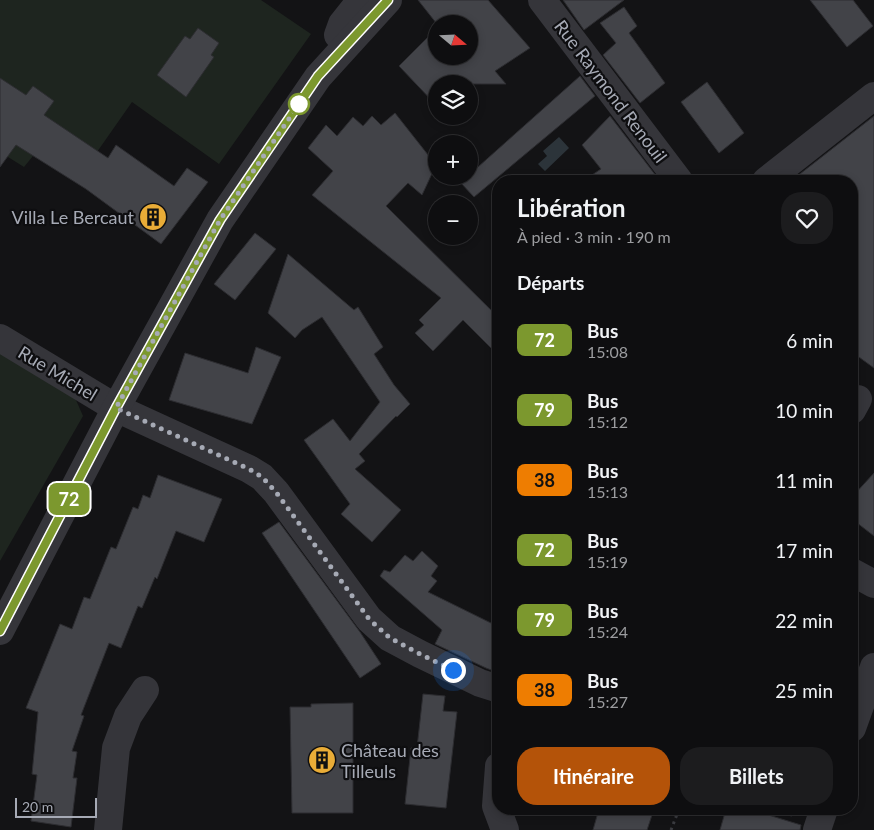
<!DOCTYPE html>
<html lang="fr">
<head>
<meta charset="utf-8">
<style>
	body { margin:0; font-family:Lato,sans-serif; background:#1c1c1e; color:#f1f3f6; height:100vh; display:flex; flex-direction:column; font-size:19px; white-space:nowrap }
	* { box-sizing:border-box; margin:0 }
	p { font-size:16px; color:#9b9c9f }
	.icon { flex:none; width:28px; height:28px; fill:none; stroke:currentColor; stroke-width:2; stroke-linecap:round; stroke-linejoin:round }
	.map { position:relative; flex:1; overflow:hidden }
	.side { position:absolute; left:492px; top:175px; width:366px; height:640px; display:flex; flex-direction:column; background:#0e0e10; border-radius:20px; box-shadow:0 2px 8px #0003,0 0 0 1px #2e2e30 }
	.side>* { flex:none }
	.badge { padding:0 10px; border-radius:8px; font-size:18px; line-height:32px }
	.needle { width:32px; rotate:109deg }
	.buttons { position:absolute; left:428px; top:15px; display:grid; gap:10px }
	.buttons a { display:grid; place-items:center; width:50px; height:50px; border-radius:50%; background:#0e0e10; box-shadow:0 2px 8px #0003,0 0 0 1px #2e2e30; font-size:25px }
	.scale { position:absolute; left:15px; bottom:12px; width:82px; box-sizing:border-box; padding-left:5px; border:2px solid #a6aab5; border-top:0; font-size:14px; line-height:18px; white-space:nowrap; color:#a6aab5; -webkit-text-stroke:4px #0e0e10; paint-order:stroke }
	.you { position:absolute; width:25px; height:25px; margin:-12px; border:4px solid #fff; border-radius:50%; background:#1a73e8; box-shadow:0 0 0 8px #1a73e833 }
	.map>.badge { position:absolute; translate:-50% -50%; box-shadow:0 0 0 2px #fff }
	h2 { padding:0 25px; font-size:19px; line-height:45px }
	.round { display:grid; place-items:center; flex:none; width:52px; height:52px; border-radius:20px; background:#1c1c1e }
	.summary { display:flex; align-items:center; justify-content:space-between; height:85px; padding:0 25px }
	h1 { font-size:24px; font-weight:700; line-height:38px }
	.cta { display:flex; gap:10px; margin-top:auto; padding:10px 25px }
	.cta a { flex:1; height:58px; border-radius:20px; background:#b45309; color:#fff; font-size:20px; font-weight:700; line-height:58px; text-align:center }
	.cta a+a { background:#1c1c1e; color:#f1f3f6 }
	ul { padding:0; list-style:none }
	li { display:flex; align-items:center; gap:15px; height:70px; padding:0 25px }
	li div { flex:1 }
	li b { display:block; font-size:19px }
	li em { font-style:normal }
	li .badge { min-width:55px; font-weight:700; text-align:center }
	.map>svg:first-child { display:block }
</style>
</head>
<body>
<div class="map">
<svg width="874" height="830" viewBox="0 0 874 830">
	<rect width="100%" height="100%" fill="#131315"/>
	<g fill="#1e251f">
		<polygon points="0,0 261,0 311,34 219,164 132,102 76,182 33,156 24,167 0,152"/>
		<polygon points="0,348 72,391 83,416 0,561"/>
	</g>
	<polygon fill="#2c343a" points="559,137 569,148 545,171 538,164 547,156 543,151"/>
	<g fill="#424348" stroke="#2d2d31">
		<polygon points="418,0 488,0 530,48 495,71 506,84 436,84 436,105 399,66 436,29 436,56 469,56 469,24 437,24"/>
		<polygon points="563,0 624,0 584,30"/>
		<polygon points="810,0 853,0 873,26 847,47"/>
		<polygon points="624,7 637,26 629,33 665,83 640,103 603,55 616,43 600,23"/>
		<polygon points="198,28 219,43 211,55 214,57 186,97 157,75 185,36 190,39"/>
		<polygon points="580,76 595,96 474,197 460,182 467,176 469,176 469,175"/>
		<polygon points="0,78 26,95 33,86 54,101 44,115 108,158 116,145 174,186 187,168 208,182 161,244 86,189 16,145 0,167"/>
		<polygon points="707,82 744,133 719,153 681,102"/>
		<polygon points="395,113 436,165 422,195 408,183 386,206 499,318 499,356 463,320 433,351 415,333 424,325 419,320 441,298 312,195 333,171 308,148 326,125 337,136 353,117 363,126 372,116 381,125"/>
		<polygon points="610,116 660,181 583,181 601,169 582,145"/>
		<polygon points="874,116 874,368 852,352 852,181 791,181"/>
		<polygon points="255,233 276,249 235,300 214,284"/>
		<polygon points="288,254 354,310 358,307 383,347 374,354 394,385 410,404 397,417 396,416 359,454 365,461 355,469 401,510 372,542 341,514 350,504 304,440 333,419 350,441 380,402 322,317 302,330 295,338 268,313"/>
		<polygon points="256,347 281,357 252,424 169,400 185,353 248,373"/>
		<polygon points="874,473 874,536 852,519 852,497"/>
		<polygon points="158,475 222,499 204,542 176,531 157,579 155,577 142,608 138,606 121,648 109,643 81,715 84,716 72,751 77,752 73,778 77,778 71,827 31,821 37,775 32,774 38,712 26,708 60,624 72,629 84,597 90,599 111,547 116,549 133,507 138,509 143,495 150,498"/>
		<polygon points="279,522 360,632 381,664 360,678 262,533"/>
		<polygon points="422,551 438,566 431,576 437,581 428,592 499,627 499,673 486,668 435,644 442,630 380,576 384,570 390,572 405,555 413,561"/>
		<polygon points="423,694 445,696 443,711 457,712 446,808 405,804 411,748 417,748"/>
		<polygon points="353,703 353,813 292,813 290,707 311,707 311,704"/>
		<polygon points="599,809 654,809 647,830 593,830"/>
		<polygon points="726,809 749,809 801,825 800,830 720,830"/>
	</g>
	<g fill="none" stroke-linecap="round" stroke-linejoin="round">
		<g stroke="#3b3c41" stroke-width="3" stroke-dasharray="2.5 4" stroke-linecap="butt">
			<polyline points="771,809 792,815"/>
			<polyline points="671,830 679,809"/>
		</g>
		<g stroke="#35353a" stroke-width="28">
			<polyline points="542,0 679,181"/>
			<polyline points="338,35 342,24 361,0"/>
			<polyline points="766,181 874,96"/>
			<polyline points="0,338 116,408 249,469 262,477 276,492 369,619 390,638 420,654 480,683 499,689"/>
			<polyline points="852,410 858,399"/>
			<polyline points="852,572 874,584"/>
			<polyline points="0,631 116,408 220,220 318,77 388,0"/>
			<polyline points="852,728 874,667"/>
			<polyline points="499,766 496,806 505,830"/>
			<polyline points="108,830 116,748 128,716 145,690"/>
			<polyline points="817,830 824,809"/>
		</g>
	</g>
	<g fill="none" stroke-linecap="round" stroke-linejoin="round">
		<g stroke="#fff" stroke-width="11">
			<polyline id="line" points="0,631 116,408 220,220 318,76 388,0"/>
		</g>
		<use href="#line" stroke="#7c982e" stroke-width="8"/>
		<polyline stroke="#a6aab5" stroke-width="5" stroke-dasharray="0 9" points="299,104 220,220 116,408 249,469 262,477 276,492 369,619 390,638 420,654 453,670"/>
	</g>
	<defs>
		<g id="building-disc" transform="scale(1.4375)"><circle r="9.5" fill="#e9ac37" stroke="#0e0e10"/><path d="M-4-6H4V6H1V3H-1V6H-4ZM-2.5-4.3h1.7v1.8h-1.7ZM.8-4.3h1.7v1.8H.8ZM-2.5-1h1.7V.8h-1.7ZM.8-1h1.7V.8H.8Z" fill="#111"/></g>
	</defs>
	<g fill-rule="evenodd">
		<use href="#building-disc" x="153" y="217"/>
		<use href="#building-disc" x="322" y="760"/>
	</g>
	<circle fill="#fff" stroke="#7c982e" stroke-width="2.5" cx="299" cy="104" r="10"/>
	<g text-anchor="middle" dominant-baseline="central" stroke-width="4.5" stroke-linejoin="round" paint-order="stroke">
		<g font-size="18" fill="#a6aab5" stroke="#0e0e10">
			<text transform="translate(611 91) rotate(53)">Rue Raymond Renouil</text>
			<text transform="translate(58 373) rotate(31)">Rue Michel</text>
		</g>
		<g font-size="18" fill="#a6aab5" stroke="#0e0e10" text-anchor="end">
			<text x="134" y="217">Villa Le Bercaut</text>
			<text x="341" y="750" text-anchor="start">Château des<tspan x="341" dy="21">Tilleuls</tspan></text>
		</g>
	</g>
</svg>
<div class="buttons">
<a><svg class="needle" viewBox="-14 -14 28 28"><path d="M0-13l5 13h-10z" fill="#e53935"/><path d="M0 13l5-13h-10z" fill="#9b9c9f"/></svg></a>
<a><svg class="icon" aria-label="layers" viewBox="0 0 24 24"><path d="M12 4l9 5-9 5-9-5zM3 14l9 5 9-5"/></svg></a>
<a>+</a>
<a>−</a>
</div>
<div class="scale">20 m</div>
<div class="you" style="left:453px;top:670px"></div>
<b class="badge" style="left:69px;top:499px;background:#7c982e;color:#fff">72</b>
<section class="side">
<div class="summary"><div><h1>Libération</h1><p>À pied · 3 min · 190 m</p></div><a class="round"><svg class="icon" aria-label="heart" viewBox="0 0 24 24"><path d="M12 20l-8-8c-3-5 5-10 8-4 3-6 11-1 8 4z"/></svg></a></div>
<h2>Départs</h2>
<ul>
<li><span class="badge" style="background:#7c982e;color:#fff">72</span><div><b>Bus</b><p>15:08</p></div><em>6 min</em></li>
<li><span class="badge" style="background:#7c982e;color:#fff">79</span><div><b>Bus</b><p>15:12</p></div><em>10 min</em></li>
<li><span class="badge" style="background:#ee7d01;color:#111">38</span><div><b>Bus</b><p>15:13</p></div><em>11 min</em></li>
<li><span class="badge" style="background:#7c982e;color:#fff">72</span><div><b>Bus</b><p>15:19</p></div><em>17 min</em></li>
<li><span class="badge" style="background:#7c982e;color:#fff">79</span><div><b>Bus</b><p>15:24</p></div><em>22 min</em></li>
<li><span class="badge" style="background:#ee7d01;color:#111">38</span><div><b>Bus</b><p>15:27</p></div><em>25 min</em></li>
</ul>
<div class="cta"><a>Itinéraire</a><a>Billets</a></div>
</section>
</div>
</body>
</html>
